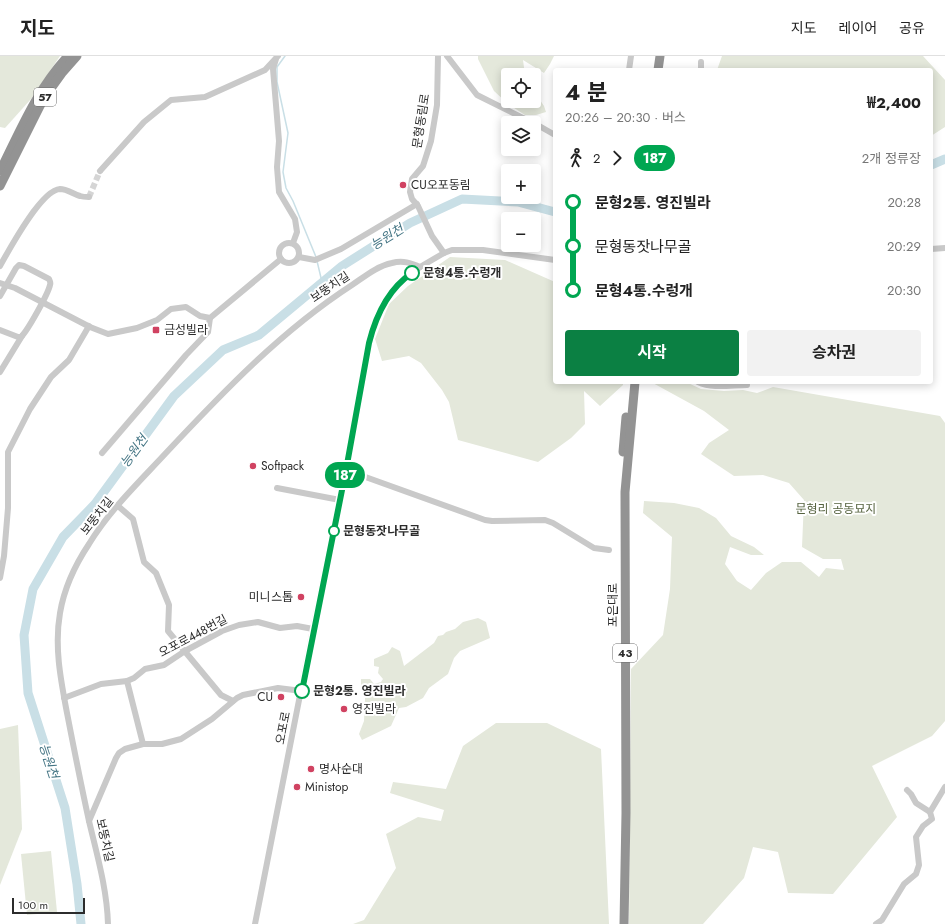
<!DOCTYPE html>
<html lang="ko">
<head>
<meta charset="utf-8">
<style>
	body { margin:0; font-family:Jost,"Noto Sans KR",sans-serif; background:#f2f2f2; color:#222; height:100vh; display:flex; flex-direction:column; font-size:15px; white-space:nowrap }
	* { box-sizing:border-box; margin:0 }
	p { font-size:13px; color:#767676 }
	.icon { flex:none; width:22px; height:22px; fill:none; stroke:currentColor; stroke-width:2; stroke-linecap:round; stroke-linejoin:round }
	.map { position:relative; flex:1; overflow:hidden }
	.details { position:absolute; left:553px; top:12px; width:380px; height:316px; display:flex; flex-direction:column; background:#fff; border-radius:4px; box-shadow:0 2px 10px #0003 }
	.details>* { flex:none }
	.badge { padding:0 8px; border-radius:13px; font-size:14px; line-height:26px }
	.tools { position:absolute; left:501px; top:12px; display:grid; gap:8px }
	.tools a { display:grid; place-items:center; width:40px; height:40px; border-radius:4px; background:#fff; box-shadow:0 2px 10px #0003; font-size:20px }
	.scale { position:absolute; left:12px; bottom:10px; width:73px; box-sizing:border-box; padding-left:4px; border:2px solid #2c2c2c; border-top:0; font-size:11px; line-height:14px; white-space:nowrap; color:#2c2c2c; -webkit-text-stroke:3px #fff; paint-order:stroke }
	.map>.badge { position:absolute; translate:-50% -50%; box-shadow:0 0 0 2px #fff }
	.legs { display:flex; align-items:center; gap:6px; height:44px; padding:0 12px; font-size:13px }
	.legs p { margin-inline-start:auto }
	.summary { display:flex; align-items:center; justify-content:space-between; height:68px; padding:0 12px }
	h1 { font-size:22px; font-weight:700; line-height:30px }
	.action { display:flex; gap:8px; margin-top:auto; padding:8px 12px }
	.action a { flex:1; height:46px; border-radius:4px; background:#0b8043; color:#fff; font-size:16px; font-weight:700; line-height:46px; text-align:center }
	.action a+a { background:#f2f2f2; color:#222 }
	ul { padding:0 12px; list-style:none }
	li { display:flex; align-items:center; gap:14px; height:44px; font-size:15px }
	li i { display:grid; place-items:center; width:6px; height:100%; margin:0 5px; background:currentColor }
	li i::after { content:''; width:10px; height:10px; margin:-5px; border:3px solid; border-radius:50%; background:#fff }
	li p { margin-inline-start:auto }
	li:first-child i { background:linear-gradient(#0000 50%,currentColor 0) }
	li:last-child i { background:linear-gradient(currentColor 50%,#0000 0) }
	header { display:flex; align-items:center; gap:24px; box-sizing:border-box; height:56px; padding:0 20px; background:#fff; border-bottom:1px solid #e0e0e0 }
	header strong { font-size:19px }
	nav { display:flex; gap:22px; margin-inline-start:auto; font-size:14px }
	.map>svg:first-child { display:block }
</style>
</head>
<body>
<header>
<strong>지도</strong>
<nav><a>지도</a><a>레이어</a><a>공유</a></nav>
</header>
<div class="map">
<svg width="945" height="868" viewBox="0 0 945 868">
	<rect width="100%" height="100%" fill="#fff"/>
	<g fill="#e4e8db">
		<polygon points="0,0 60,0 31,43 5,72 0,71"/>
		<polygon points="478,0 554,0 550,8 544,17 523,4 525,19 508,19 508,45 534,45 534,35 544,50 546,56 536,59 525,59 508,48 494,35 478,3"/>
		<polygon points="722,0 923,0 945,24 945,71 931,80 931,14 717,14"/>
		<polygon points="450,201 505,204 555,226 555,326 623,326 623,329 600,350 584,335 585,368 571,382 538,406 458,384 449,346 442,334 421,307 409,300 382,305 375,283 389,248 408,230"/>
		<polygon points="651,326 686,326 701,333 724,335 743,334 757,337 773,331 940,360 945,367 945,665 932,680 872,710 897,761 833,838 788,837 778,796 753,791 744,822 703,868 629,868 631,613 663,579 670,533 672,481 643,457 644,445 674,447 699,452 716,462 731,480 754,491 764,499 751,499 730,491 725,508 737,525 751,534 766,517 782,506 801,506 819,521 826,512 844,514 841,503 823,503 802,491 804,444 789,427 763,419 734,420 701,398 709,387 729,374 704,355"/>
		<polygon points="478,562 486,566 490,582 460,595 454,602 448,618 429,632 423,642 406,651 399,652 391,670 362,684 359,678 364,665 365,644 365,637 361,631 361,623 370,623 374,628 381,626 383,623 378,617 379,611 374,610 374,603 388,597 392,591 400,595 404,610 434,587 438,580 443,579 446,576 455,573 463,566"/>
		<polygon points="496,667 547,667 601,693 609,868 353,868 364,864 396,812 386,778 418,761 441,765 444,754 390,737 393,726 446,733 463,690"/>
		<polygon points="18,669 22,773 0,829 0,673"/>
		<polygon points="51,795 57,856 27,859 21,798"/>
	</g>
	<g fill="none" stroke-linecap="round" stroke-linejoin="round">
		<g stroke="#c9dfe6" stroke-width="1.5">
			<polyline points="285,0 277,11 277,26 288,77 283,116 286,132 293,145 316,201"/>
			<polyline points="317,205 322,226"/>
		</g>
		<g stroke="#c9dfe6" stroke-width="9">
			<polyline points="931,109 945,103"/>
			<polyline points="81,868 77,828 65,752 28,637 24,579 33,533 63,481 95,448 174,340 223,294 259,279 342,210 410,167 462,143 518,146 555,156"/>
		</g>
		<polyline stroke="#d5d5d5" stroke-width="6" stroke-dasharray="6 3" stroke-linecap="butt" points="89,141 100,115"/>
		<g stroke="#c9c9c9" stroke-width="6">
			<polyline points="438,0 437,49 431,85 423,110 412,123 410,136 412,143 418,150 432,180 444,197"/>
			<polyline points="447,0 477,39 533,67"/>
			<polyline points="276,3 273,13 279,85 277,111 279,136 295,163 297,176 293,187"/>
			<polyline points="701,6 701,14"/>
			<polyline points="629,14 631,0"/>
			<polyline points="534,67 555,79"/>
			<polyline points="100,115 144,66 171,44 205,41 265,14 278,0"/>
			<circle cx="289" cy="197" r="10"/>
			<polyline points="931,193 945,192"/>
			<polyline points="299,201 315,204 341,193 417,148"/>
			<path d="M0,210C9,194 41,134 60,133C67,133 73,138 80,140C83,141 86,141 89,141"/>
			<polyline points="0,227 15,232 90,271 108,278 137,272 157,264 171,253 186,251 200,260 210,262 281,203"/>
			<path d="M0,240L16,212L19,209L24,210L49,223C50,226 51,226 50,229C48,238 28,274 21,281H18L0,274"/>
			<polyline points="0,316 22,280"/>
			<path d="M698,326C713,333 731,329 747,329L746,326"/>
			<polyline points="102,397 186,299 208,276 210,262"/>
			<polyline points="346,414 485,464 492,465 545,464 553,467 594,492 609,494"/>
			<polyline points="277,432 340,444"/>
			<polyline points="118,450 133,463 144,506 156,517 169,549 168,575 221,639 233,645"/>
			<polyline points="0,522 4,500 8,452 8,396 30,353 51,321 69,304 89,270"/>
			<polyline points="127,625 143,688"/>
			<polyline points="64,642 101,628 127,625 134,622 145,613 164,609 185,595 222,575 239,569 258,566 280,572 297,570 313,573"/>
			<polyline points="907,734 911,738 916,747 930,756"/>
			<polyline points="89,765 116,702 119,697 125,693 143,688 162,688 181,683 212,663 237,642 243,639 278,632 302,635"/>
			<path d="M108,868C107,833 97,799 89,765C81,729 74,693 67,657C61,625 54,591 60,557C64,533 75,509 89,488C109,455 139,426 165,398C222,337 281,275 352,229C364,221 377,210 392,207C403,204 411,207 420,211"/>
			<polyline points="255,868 313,573 346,414 369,287 379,258 384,246 400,226 420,211 444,197 452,194 483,194 555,204"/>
			<polyline points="876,868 882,864 904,828 916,818 919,809 916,781 923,770 932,763 930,756 945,731"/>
		</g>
		<g stroke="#939393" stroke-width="9">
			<polyline points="658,14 660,0"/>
			<path d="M0,115C20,75 37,33 68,0"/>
			<polyline points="0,130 44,42 62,17 77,0"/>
			<polyline points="623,396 626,361"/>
			<polyline points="624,868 626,757 625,436 635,326"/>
		</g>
	</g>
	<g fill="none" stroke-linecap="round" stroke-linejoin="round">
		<g stroke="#fff" stroke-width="9">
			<path id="line-1" d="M302,635L346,414L369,287C376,259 388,233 412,217"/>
		</g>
		<use href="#line-1" stroke="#00a651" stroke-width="6"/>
	</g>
	<g fill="#d04261" stroke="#fff" stroke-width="1.5">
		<circle cx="403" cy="129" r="4"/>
		<rect x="152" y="270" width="8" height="8" rx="2"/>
		<circle cx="253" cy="410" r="4"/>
		<circle cx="301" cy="541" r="4"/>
		<circle cx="281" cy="641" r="4"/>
		<circle cx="344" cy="653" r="4"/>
		<circle cx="311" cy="713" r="4"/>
		<circle cx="297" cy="731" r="4"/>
	</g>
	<g fill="#fff" stroke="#00a651" stroke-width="2">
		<circle cx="412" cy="217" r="7"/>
		<circle cx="334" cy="475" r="5"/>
		<circle cx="302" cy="635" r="7"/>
	</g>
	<g text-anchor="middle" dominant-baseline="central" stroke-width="4" stroke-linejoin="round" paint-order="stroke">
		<g fill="#fff" stroke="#6b6b6b" stroke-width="1">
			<rect x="34" y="32" width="22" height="18" rx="3"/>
			<rect x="613" y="588" width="24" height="18" rx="3"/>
		</g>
		<g font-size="11" font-weight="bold" fill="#2c2c2c">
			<text x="45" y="41">57</text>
			<text x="625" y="597">43</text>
		</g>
		<g font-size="12" fill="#2c2c2c" stroke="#fff">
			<text transform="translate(421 65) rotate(-81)">문형동림로</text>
			<text transform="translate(330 231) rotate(-34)">보뚱치길</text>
			<text transform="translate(97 460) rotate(-52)">보뚱치길</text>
			<text transform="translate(613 549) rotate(-90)">포은대로</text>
			<text transform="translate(193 580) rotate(-28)">오포로448번길</text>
			<text transform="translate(283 672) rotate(-79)">오포로</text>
			<text transform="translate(105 784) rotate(77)">보뚱치길</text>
		</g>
		<g font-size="12" fill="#2c2c2c" stroke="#fff" text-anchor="start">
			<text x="411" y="129">CU오포동림</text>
			<text x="164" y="274">금성빌라</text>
			<text x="261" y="410">Softpack</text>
			<text x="293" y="541" text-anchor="end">미니스톱</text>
			<text x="273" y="641" text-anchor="end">CU</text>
			<text x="352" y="653">영진빌라</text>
			<text x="319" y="713">명사순대</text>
			<text x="305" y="731">Ministop</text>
		</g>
		<g font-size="12" font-weight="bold" fill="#2c2c2c" stroke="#fff" text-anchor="start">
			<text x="423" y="217">문형4통.수렁개</text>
			<text x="343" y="475">문형동잣나무골</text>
			<text x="313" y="635">문형2통. 영진빌라</text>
		</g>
		<g font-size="12" fill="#55623f" stroke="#fff">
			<text x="836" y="453">문형리 공동묘지</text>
		</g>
		<g font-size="13" font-style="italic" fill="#447584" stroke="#fff">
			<text transform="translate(387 181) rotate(-32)">능원천</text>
			<text transform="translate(134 395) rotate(-54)">능원천</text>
			<text transform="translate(49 705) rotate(72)">능원천</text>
		</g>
	</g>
</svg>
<div class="tools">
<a><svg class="icon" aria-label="locate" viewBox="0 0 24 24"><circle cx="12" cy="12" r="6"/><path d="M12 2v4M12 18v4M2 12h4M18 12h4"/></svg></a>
<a><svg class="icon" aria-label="layers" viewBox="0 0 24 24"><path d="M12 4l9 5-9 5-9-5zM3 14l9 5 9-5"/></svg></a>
<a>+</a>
<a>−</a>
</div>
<div class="scale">100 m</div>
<b class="badge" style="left:345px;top:419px;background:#00a651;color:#fff">187</b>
<section class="details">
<div class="summary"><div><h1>4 분</h1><p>20:26 – 20:30 · 버스</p></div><b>₩2,400</b></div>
<div class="legs"><svg class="icon" aria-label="walk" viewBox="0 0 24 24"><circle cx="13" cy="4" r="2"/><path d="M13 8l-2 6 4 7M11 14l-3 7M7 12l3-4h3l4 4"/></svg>2<svg class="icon" aria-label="forward" viewBox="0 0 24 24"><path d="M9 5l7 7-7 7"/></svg><b class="badge" style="background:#00a651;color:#fff">187</b><p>2개 정류장</p></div>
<ul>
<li><i style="color:#00a651"></i><b>문형2통. 영진빌라</b><p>20:28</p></li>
<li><i style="color:#00a651"></i><span>문형동잣나무골</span><p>20:29</p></li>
<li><i style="color:#00a651"></i><b>문형4통.수렁개</b><p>20:30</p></li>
</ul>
<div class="action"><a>시작</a><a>승차권</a></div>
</section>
</div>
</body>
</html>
